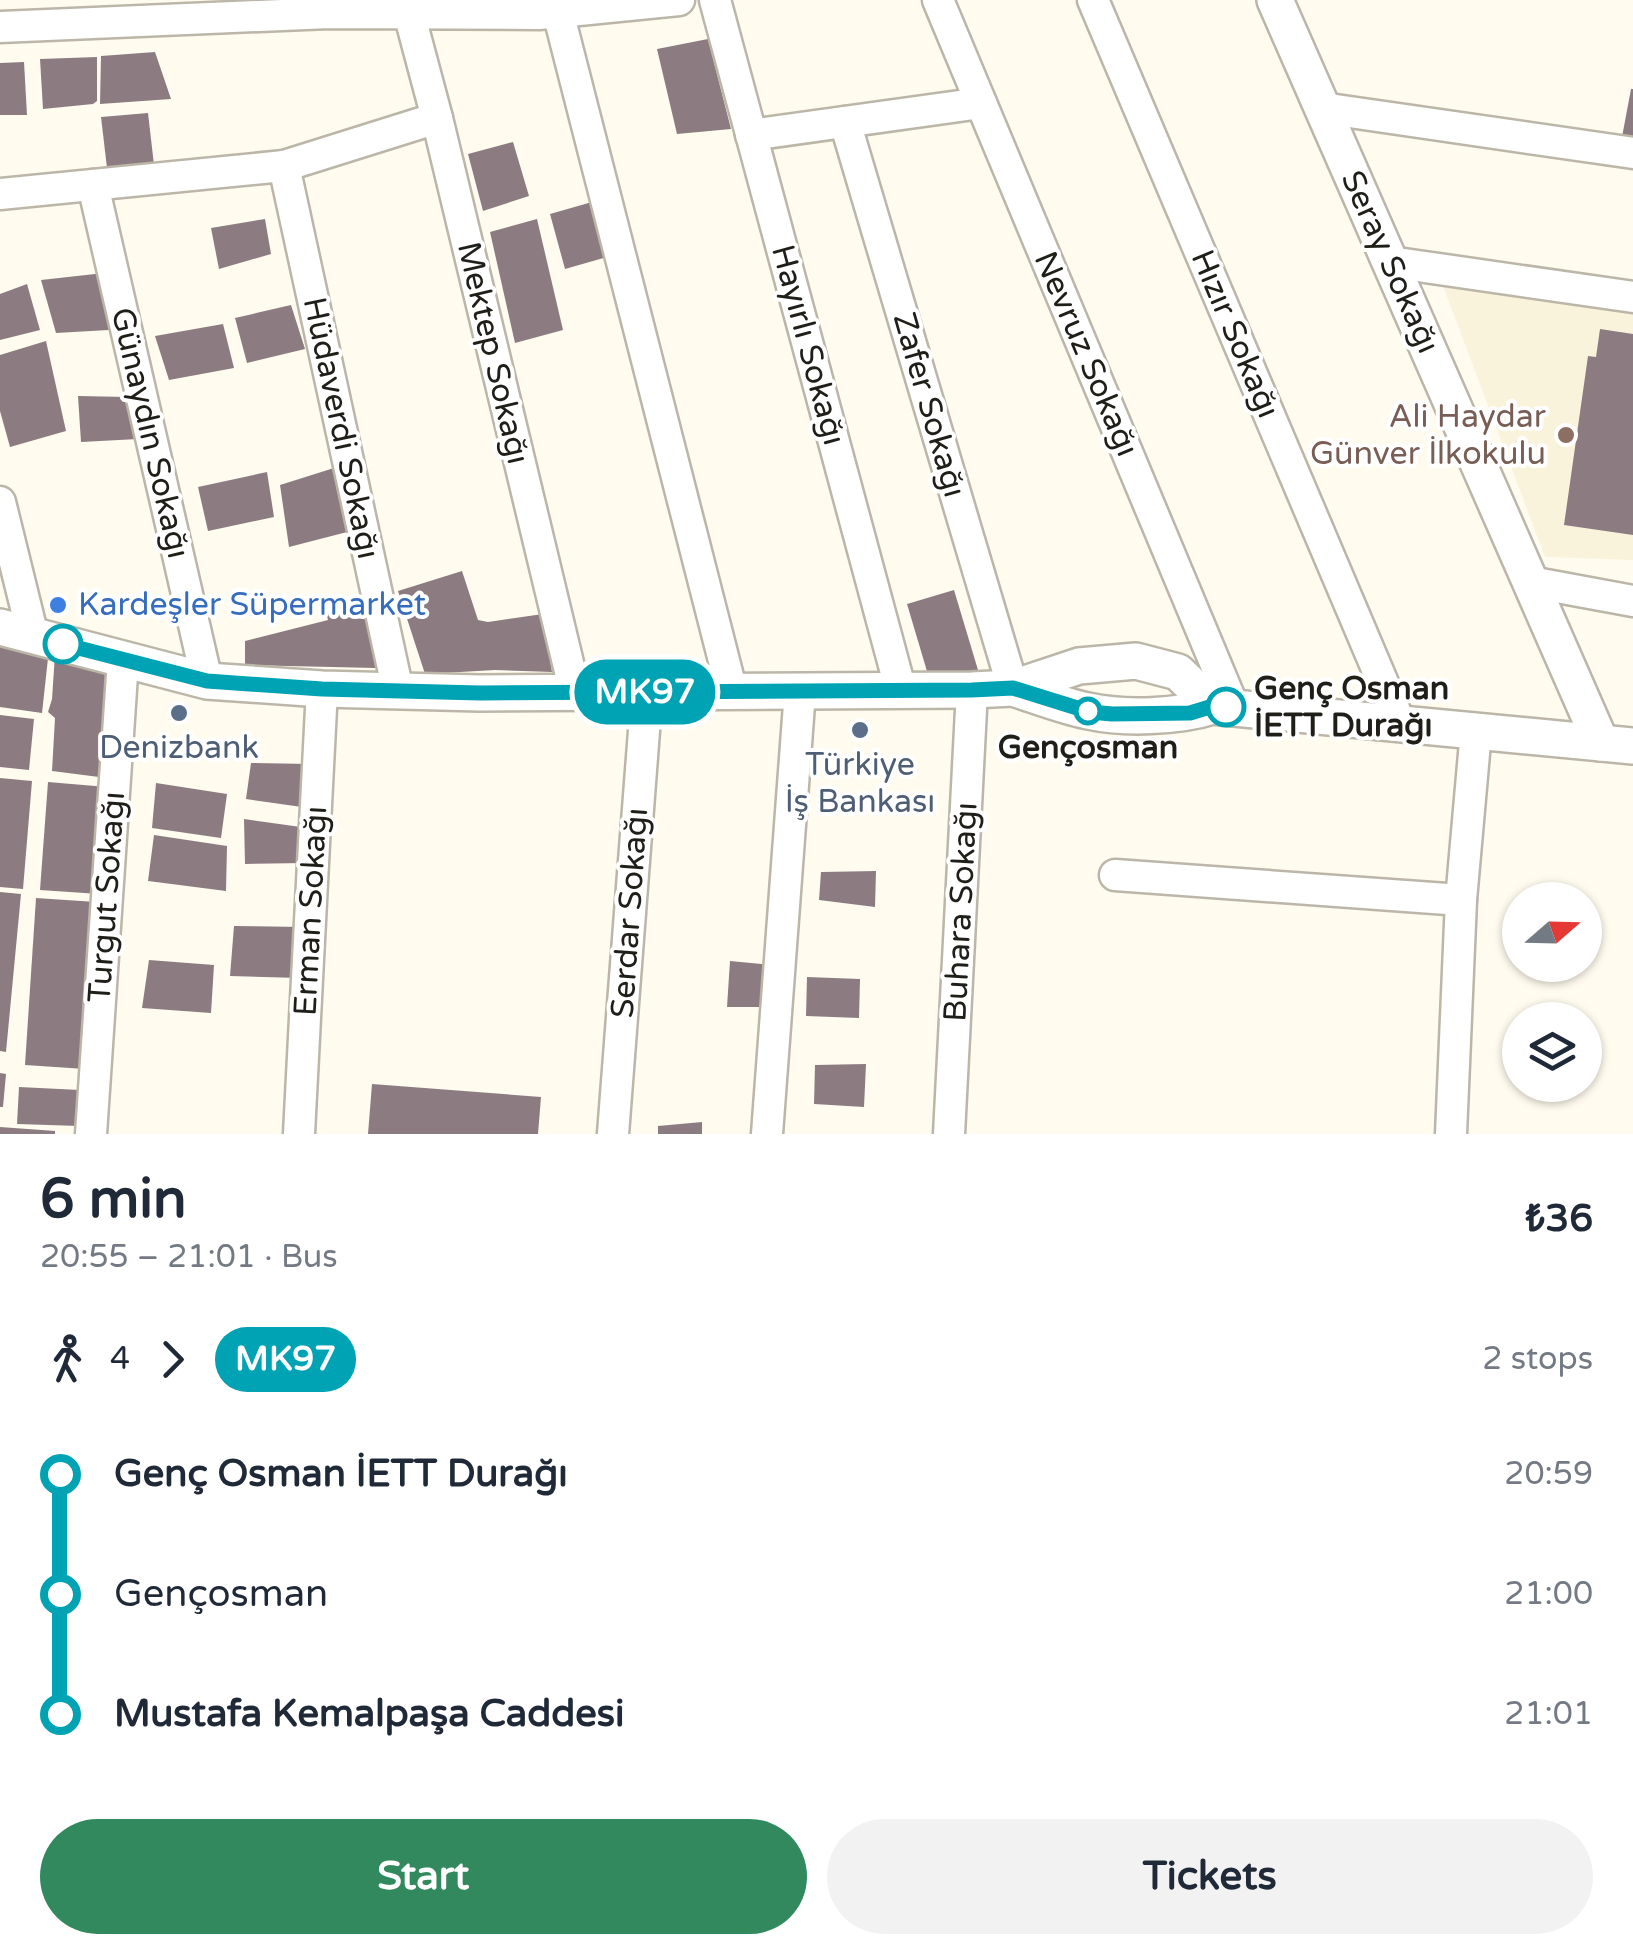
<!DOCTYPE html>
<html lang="en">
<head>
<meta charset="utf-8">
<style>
	body { margin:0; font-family:"Varela Round",sans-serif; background:#f2f2f3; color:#1f2937; height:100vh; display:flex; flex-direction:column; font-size:38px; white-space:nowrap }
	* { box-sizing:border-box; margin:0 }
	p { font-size:32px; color:#747a83 }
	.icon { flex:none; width:55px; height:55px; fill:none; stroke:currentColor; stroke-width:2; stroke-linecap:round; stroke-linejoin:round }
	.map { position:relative; height:1134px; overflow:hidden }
	.details { display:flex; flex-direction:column; background:#fff; flex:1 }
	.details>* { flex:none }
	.badge { padding:0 20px; border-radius:32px; font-size:35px; line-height:65px }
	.needle { width:65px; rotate:70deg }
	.controls { position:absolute; left:1502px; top:882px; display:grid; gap:20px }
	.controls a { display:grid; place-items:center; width:100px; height:100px; border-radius:50%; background:#fff; box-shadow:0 2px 8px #0004; font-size:50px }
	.map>.badge { position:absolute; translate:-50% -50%; box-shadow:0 0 0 5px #fff }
	.legs { display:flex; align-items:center; gap:15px; height:110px; padding:0 40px; font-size:32px }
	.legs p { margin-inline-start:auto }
	.overview { display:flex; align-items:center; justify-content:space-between; height:170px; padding:0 40px }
	h1 { font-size:55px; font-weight:700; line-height:75px }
	.button { display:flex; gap:20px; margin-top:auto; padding:20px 40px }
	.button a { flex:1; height:115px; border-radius:60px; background:#31895d; color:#fff; font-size:40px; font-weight:700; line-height:115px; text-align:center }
	.button a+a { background:#f2f2f3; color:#1f2937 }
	ul { padding:0 40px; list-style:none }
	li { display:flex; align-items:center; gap:35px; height:120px; font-size:38px }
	li i { display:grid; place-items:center; width:15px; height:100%; margin:0 12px; background:currentColor }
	li i::after { content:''; width:25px; height:25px; margin:-12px; border:8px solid; border-radius:50%; background:#fff }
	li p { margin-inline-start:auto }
	li:first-child i { background:linear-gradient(#0000 50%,currentColor 0) }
	li:last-child i { background:linear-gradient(currentColor 50%,#0000 0) }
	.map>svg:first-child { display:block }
</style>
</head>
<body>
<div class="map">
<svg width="1633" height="1134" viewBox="0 0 1633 1134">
	<rect width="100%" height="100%" fill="#fffbef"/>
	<polygon fill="#faf3dc" points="1443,286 1633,313 1633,560 1545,557"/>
	<g fill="#8c7c82">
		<polygon points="708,39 731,129 677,134 657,49"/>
		<polygon points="155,52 171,99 100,104 101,56"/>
		<polygon points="97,57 97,101 93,104 43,109 40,59"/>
		<polygon points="24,62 27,115 0,115 0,63"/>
		<polygon points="1631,89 1633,89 1633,139 1622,137"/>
		<polygon points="148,113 154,165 107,168 101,117"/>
		<polygon points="513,142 529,196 483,211 468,154"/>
		<polygon points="592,202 607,257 565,269 550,214"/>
		<polygon points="265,219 271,254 219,269 211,228"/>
		<polygon points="537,219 563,330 515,343 490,232"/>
		<polygon points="104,273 126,329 56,333 41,280"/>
		<polygon points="27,284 40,330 0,340 0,294"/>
		<polygon points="291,305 305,349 247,363 235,318"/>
		<polygon points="223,324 234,368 169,380 155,336"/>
		<polygon points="1600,329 1633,334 1633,535 1564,525 1588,356 1596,357"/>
		<polygon points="46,341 66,431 10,447 0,411 0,355"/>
		<polygon points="78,396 128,397 138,439 81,442"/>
		<polygon points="334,468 351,531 289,547 280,485"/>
		<polygon points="267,472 274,517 208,531 198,487"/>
		<polygon points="462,571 478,620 488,622 543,614 552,672 495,670 425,674 398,591"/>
		<polygon points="954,590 978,670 929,678 907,604"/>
		<polygon points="364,607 376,668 245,665 245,641 328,620 326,612"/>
		<polygon points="0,639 49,649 42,713 0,707"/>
		<polygon points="55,654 116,672 115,779 52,771 55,718 48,712 52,699"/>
		<polygon points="0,715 34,719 29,770 0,767"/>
		<polygon points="251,763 311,764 309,808 246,799"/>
		<polygon points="0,778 32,781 23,889 0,887"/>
		<polygon points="48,782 107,787 99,894 40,890"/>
		<polygon points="156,783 227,794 221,838 152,828"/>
		<polygon points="244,819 308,828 306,863 245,864"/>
		<polygon points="154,835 227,846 226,891 148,881"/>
		<polygon points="876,871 875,907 819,900 821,872"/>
		<polygon points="0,892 21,894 6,1052 0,1051"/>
		<polygon points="36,898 96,902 85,1069 25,1065"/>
		<polygon points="234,926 304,927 300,978 230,976"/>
		<polygon points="149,960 214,965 211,1013 142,1008"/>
		<polygon points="730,961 771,965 769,1007 727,1007"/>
		<polygon points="807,977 860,979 859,1018 806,1016"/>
		<polygon points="866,1064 864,1107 814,1104 815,1065"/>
		<polygon points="0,1073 6,1074 3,1107 0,1107"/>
		<polygon points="372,1084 541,1097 538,1134 368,1134"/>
		<polygon points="19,1087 80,1090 79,1126 17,1124"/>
		<polygon points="702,1122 702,1134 658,1134 658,1126"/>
		<polygon points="0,1127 55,1131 55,1134 0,1134"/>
	</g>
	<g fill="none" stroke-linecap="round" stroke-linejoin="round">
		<g stroke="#bbb6a8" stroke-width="35">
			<g id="minor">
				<polyline points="715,0 901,691"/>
				<polyline points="938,0 1234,708"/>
				<polyline points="1093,0 1400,723"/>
				<polyline points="558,12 732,692"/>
				<polyline points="409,13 437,118 575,692"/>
				<polyline points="0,27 329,13 539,14 679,0"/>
				<polyline points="1322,108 1633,153"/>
				<polyline points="845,122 1013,688"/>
				<polyline points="751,135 981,103"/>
				<polyline points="284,166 398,691"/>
				<polyline points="93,185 207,681"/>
				<polyline points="0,194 284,166 437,118"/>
				<polyline points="1390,262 1633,297"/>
				<polyline points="0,502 33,636"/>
				<polyline points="1530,582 1633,601"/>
				<polyline points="1115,875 1461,900"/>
				<polyline points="91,1134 123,660"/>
				<polyline points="299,1134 322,689"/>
				<polyline points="613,1134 647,692"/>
				<polyline points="767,1134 800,691"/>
				<polyline points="949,1134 972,690"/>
				<polyline points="1451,1134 1461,900 1476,731"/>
			</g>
		</g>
		<g stroke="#bbb6a8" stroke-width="40">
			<g id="tertiary">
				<polyline points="1275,0 1601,743"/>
				<polyline points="0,627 207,681 322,689 480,693 972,690 1013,688 1079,666 1136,661 1178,672 1213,706"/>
				<path d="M1013,688C1038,696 1063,706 1088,711C1125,719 1178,717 1213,706L1633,746"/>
			</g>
		</g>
		<use href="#minor" stroke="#fff" stroke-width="30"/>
		<use href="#tertiary" stroke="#fff" stroke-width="35"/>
	</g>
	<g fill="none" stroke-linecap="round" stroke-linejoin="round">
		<g stroke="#fff" stroke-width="22">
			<polyline id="line-1" points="63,644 207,681 322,689 480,693 972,690 1013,688 1090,712 1112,714 1190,713 1213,706 1226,707"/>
		</g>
		<use href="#line-1" stroke="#00a3b4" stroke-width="15"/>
	</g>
	<circle fill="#8d6e63" stroke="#fff" stroke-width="4" cx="1566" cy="435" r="10"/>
	<circle fill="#3f7fe0" stroke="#fff" stroke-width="4" cx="58" cy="605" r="10"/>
	<g fill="#fff" stroke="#00a3b4" stroke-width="5">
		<circle cx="63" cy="644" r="18"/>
		<circle cx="1226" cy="707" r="18"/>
		<circle cx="1088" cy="711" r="12"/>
	</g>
	<g fill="#5c6f8a" stroke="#fff" stroke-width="4">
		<circle cx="179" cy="713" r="10"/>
		<circle cx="860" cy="730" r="10"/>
	</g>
	<g text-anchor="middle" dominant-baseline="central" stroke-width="8" stroke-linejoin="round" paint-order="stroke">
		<g font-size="32" fill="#1f1e18" stroke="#fff">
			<text transform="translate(1390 262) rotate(66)">Seray Sokağı</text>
			<text transform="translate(1235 334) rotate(67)">Hızır Sokağı</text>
			<text transform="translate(808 345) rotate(75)">Hayırlı Sokağı</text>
			<text transform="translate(493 353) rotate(77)">Mektep Sokağı</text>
			<text transform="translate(1086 354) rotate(67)">Nevruz Sokağı</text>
			<text transform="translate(929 405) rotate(74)">Zafer Sokağı</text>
			<text transform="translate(341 428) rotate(78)">Hüdaverdi Sokağı</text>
			<text transform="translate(150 433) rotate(77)">Günaydın Sokağı</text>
			<text transform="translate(107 897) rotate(-86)">Turgut Sokağı</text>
			<text transform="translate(311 911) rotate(-87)">Erman Sokağı</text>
			<text transform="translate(961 912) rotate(-87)">Buhara Sokağı</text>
			<text transform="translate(630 913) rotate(-86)">Serdar Sokağı</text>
		</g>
		<g font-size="32" fill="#785e54" stroke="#fff" text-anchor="end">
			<text x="1546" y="417">Ali Haydar<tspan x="1546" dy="37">Günver İlkokulu</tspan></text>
		</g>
		<g font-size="32" fill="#366cbe" stroke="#fff" text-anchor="start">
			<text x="78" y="605">Kardeşler Süpermarket</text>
		</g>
		<g font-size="32" font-weight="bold" fill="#1f1e18" stroke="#fff" text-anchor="start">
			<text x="1254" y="689">Genç Osman<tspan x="1254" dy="37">İETT Durağı</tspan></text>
			<text x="1088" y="748" text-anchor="middle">Gençosman</text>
		</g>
		<g font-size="32" fill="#4e5e75" stroke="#fff">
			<text x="179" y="748">Denizbank</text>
			<text x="860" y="765">Türkiye<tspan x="860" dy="37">İş Bankası</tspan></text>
		</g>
	</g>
</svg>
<div class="controls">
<a><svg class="needle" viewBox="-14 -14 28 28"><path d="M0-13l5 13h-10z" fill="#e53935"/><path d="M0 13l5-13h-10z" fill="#747a83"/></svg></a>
<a><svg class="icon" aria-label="layers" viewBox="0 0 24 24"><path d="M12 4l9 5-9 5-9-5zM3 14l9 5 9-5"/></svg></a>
</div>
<b class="badge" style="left:645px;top:692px;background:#00a3b4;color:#fff">MK97</b>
</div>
<section class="details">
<div class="overview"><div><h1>6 min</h1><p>20:55 – 21:01 · Bus</p></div><b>₺36</b></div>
<div class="legs"><svg class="icon" aria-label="walk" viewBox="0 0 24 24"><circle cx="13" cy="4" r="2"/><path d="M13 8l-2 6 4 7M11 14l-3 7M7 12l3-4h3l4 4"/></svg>4<svg class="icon" aria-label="forward" viewBox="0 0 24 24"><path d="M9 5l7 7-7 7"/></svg><b class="badge" style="background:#00a3b4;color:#fff">MK97</b><p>2 stops</p></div>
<ul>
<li><i style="color:#00a3b4"></i><b>Genç Osman İETT Durağı</b><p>20:59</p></li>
<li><i style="color:#00a3b4"></i><span>Gençosman</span><p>21:00</p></li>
<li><i style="color:#00a3b4"></i><b>Mustafa Kemalpaşa Caddesi</b><p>21:01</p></li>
</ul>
<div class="button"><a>Start</a><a>Tickets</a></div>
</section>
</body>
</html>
